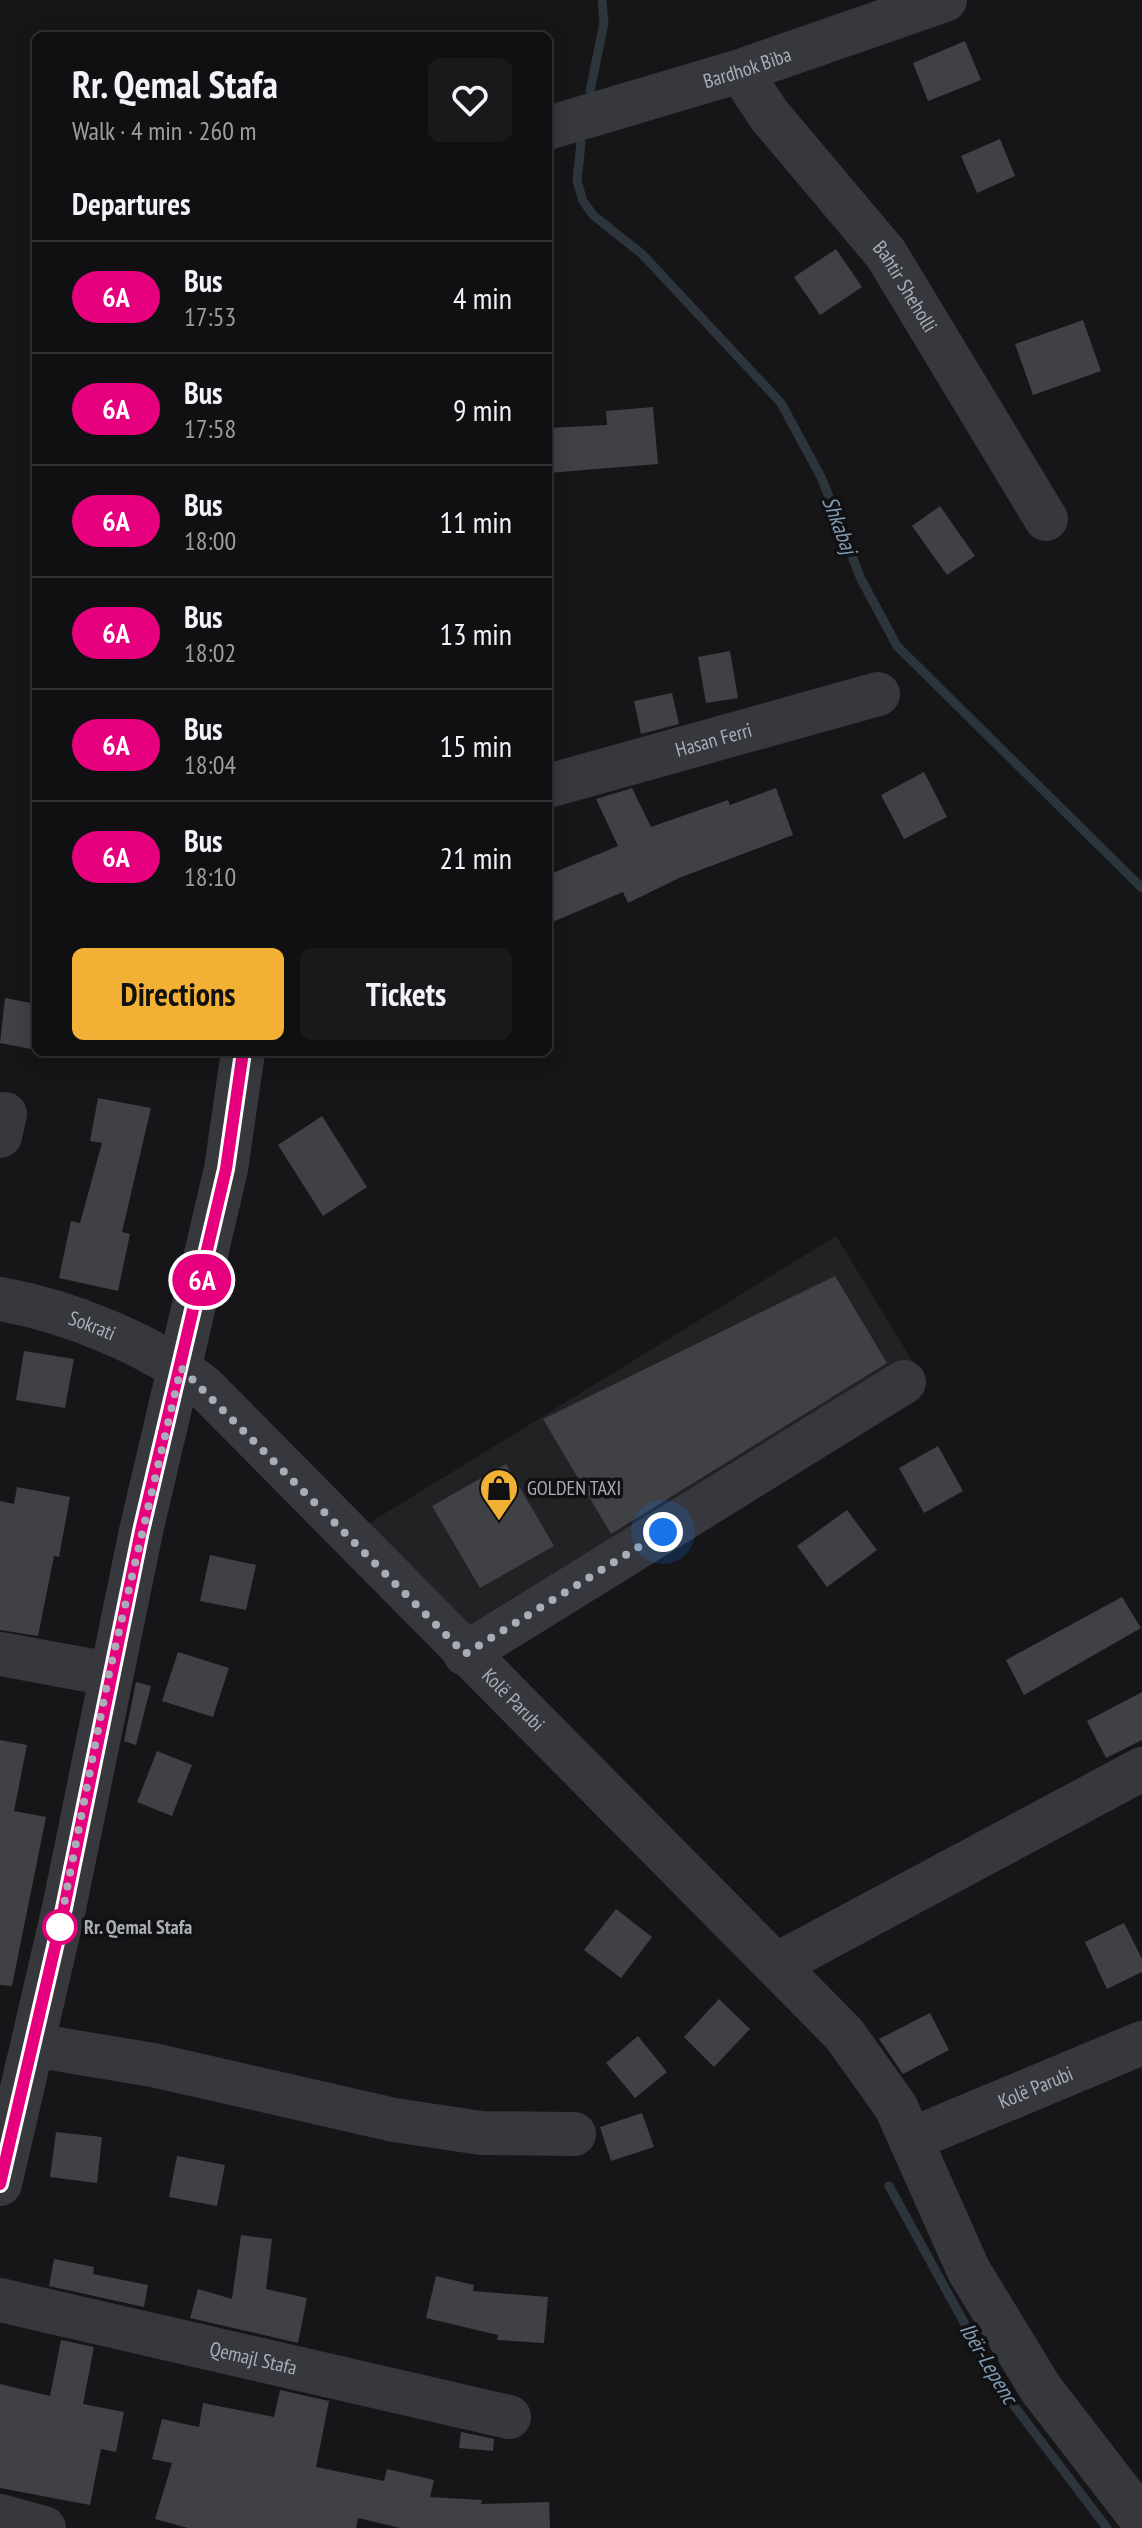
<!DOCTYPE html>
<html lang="en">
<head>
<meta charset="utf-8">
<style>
	body { margin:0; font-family:"PT Sans Narrow",sans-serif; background:#19191b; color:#f1f3f6; height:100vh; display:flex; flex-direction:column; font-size:30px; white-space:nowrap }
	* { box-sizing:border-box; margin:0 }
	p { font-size:26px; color:#9c9d9f }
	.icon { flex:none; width:44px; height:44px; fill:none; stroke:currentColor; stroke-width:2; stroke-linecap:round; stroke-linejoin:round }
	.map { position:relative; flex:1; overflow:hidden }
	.drawer { position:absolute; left:32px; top:32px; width:520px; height:1024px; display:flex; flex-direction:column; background:#101012; border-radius:12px; box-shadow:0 4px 20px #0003,0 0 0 2px #303032 }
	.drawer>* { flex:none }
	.badge { padding:0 16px; border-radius:26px; font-size:28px; line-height:52px }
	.you { position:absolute; width:40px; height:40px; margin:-20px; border:6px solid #fff; border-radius:50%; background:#1a73e8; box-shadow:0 0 0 12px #1a73e833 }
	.map>.badge { position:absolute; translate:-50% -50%; box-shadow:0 0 0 4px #fff }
	h2 { padding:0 40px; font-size:30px; line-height:72px }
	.round { display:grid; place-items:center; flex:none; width:84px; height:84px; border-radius:12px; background:#19191b }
	.summary { display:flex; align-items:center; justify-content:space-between; height:136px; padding:0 40px }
	h1 { font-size:38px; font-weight:600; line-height:60px }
	.button { display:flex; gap:16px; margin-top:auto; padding:16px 40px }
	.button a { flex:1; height:92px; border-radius:12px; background:#f2b134; color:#111; font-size:32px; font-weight:600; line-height:92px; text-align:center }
	.button a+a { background:#19191b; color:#f1f3f6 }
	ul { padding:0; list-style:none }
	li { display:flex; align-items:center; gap:24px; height:112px; padding:0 40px; border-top:2px solid #303032 }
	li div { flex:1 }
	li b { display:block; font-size:30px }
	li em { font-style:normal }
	li .badge { min-width:88px; font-weight:700; text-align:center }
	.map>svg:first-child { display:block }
</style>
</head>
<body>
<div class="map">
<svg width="1142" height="2528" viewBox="0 0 1142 2528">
	<rect width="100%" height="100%" fill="#161618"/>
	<polygon fill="#222225" points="836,1236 916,1367 470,1630 366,1525"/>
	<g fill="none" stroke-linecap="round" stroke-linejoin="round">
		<g stroke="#2c353c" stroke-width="9">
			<polyline points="590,91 604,23 602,0"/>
			<polyline points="581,143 577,181 583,201 593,215 642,254 781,403 822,479 861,579 897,646 1142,888"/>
			<polyline points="889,2186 999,2386 1107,2528"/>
		</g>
	</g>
	<g fill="#404145">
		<polygon points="965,41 981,80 928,101 913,63"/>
		<polygon points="1000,139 1015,176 977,193 961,156"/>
		<polygon points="836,249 862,287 820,315 794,277"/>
		<polygon points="1083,320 1101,371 1033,395 1015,344"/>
		<polygon points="653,407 658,464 548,473 548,428 607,425 606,411"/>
		<polygon points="940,506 975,556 947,575 912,526"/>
		<polygon points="730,651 738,698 706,703 698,657"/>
		<polygon points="672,693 679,724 641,734 634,701"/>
		<polygon points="924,772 947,817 904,839 881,795"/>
		<polygon points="632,788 651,827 728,800 730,805 776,788 793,835 679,878 628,903 623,892 548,924 548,875 618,846 596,799"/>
		<polygon points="5,998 36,1004 36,1050 0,1043"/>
		<polygon points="98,1098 151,1108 122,1232 130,1234 118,1291 59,1278 71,1221 80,1223 102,1143 90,1141"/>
		<polygon points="322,1116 367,1187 323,1216 278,1145"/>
		<polygon points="835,1276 887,1363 611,1534 543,1419"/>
		<polygon points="24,1351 74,1359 65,1408 16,1400"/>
		<polygon points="938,1446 963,1491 924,1513 899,1468"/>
		<polygon points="506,1464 554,1546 480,1588 432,1506"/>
		<polygon points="17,1487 70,1497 59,1557 54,1556 38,1636 0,1630 0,1501 14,1504"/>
		<polygon points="847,1510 877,1550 827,1587 797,1546"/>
		<polygon points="210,1555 256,1565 246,1610 200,1601"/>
		<polygon points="1122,1597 1141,1628 1024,1695 1006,1660"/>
		<polygon points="178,1652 229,1668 213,1717 162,1701"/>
		<polygon points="136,1682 151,1686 136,1745 124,1741"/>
		<polygon points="1142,1692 1142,1740 1106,1758 1087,1721"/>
		<polygon points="0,1740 27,1745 14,1811 46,1817 12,1986 0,1985"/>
		<polygon points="157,1751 192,1765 172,1816 137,1802"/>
		<polygon points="616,1909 652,1937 621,1978 584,1950"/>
		<polygon points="1124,1923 1142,1959 1142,1972 1107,1989 1085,1942"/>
		<polygon points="719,1999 750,2029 714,2067 684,2037"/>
		<polygon points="930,2013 949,2050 903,2074 879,2039"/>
		<polygon points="638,2036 667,2072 635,2098 606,2063"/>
		<polygon points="642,2113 654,2147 611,2161 600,2127"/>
		<polygon points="56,2132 102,2137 97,2183 50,2177"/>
		<polygon points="177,2156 225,2165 217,2206 169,2197"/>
		<polygon points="241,2235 272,2239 266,2289 307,2298 298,2343 190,2318 198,2289 232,2299"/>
		<polygon points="54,2259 94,2267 93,2274 148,2285 144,2307 49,2286"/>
		<polygon points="436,2276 474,2285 473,2291 548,2297 544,2343 497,2340 498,2335 426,2318"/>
		<polygon points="61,2340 94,2347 83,2404 124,2412 116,2452 101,2449 90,2505 0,2488 0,2384 50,2396"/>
		<polygon points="280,2390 329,2401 316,2467 384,2481 387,2469 434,2480 430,2497 482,2500 481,2504 549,2502 550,2528 400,2528 358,2518 356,2528 188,2528 155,2519 172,2463 152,2459 162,2419 199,2427 203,2403 274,2417"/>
		<polygon points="461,2432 494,2439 493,2451 459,2448"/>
	</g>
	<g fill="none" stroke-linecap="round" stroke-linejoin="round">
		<g stroke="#37383d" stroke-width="44">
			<path id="s1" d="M740,71L769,115L886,254L1046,519"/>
			<path id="s2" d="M548,128L740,71L945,0"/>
			<path id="s3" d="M548,786L878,694"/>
			<polyline points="0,1136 5,1114"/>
			<path id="s4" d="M0,1299C67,1311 152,1344 205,1388L844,2034L896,2107L969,2271L1041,2389L1142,2520"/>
			<polyline points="0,1654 109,1674"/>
			<polyline points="465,1654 904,1382"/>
			<polyline points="778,1964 1142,1769"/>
			<polyline points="33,2045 153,2065 394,2120 481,2133 574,2134"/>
			<path id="s5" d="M912,2139L1142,2043"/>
			<polyline points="0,2184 64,1908 141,1531 226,1169 243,1052"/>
			<path id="s6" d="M0,2300L509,2417"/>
			<polyline points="0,2516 44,2528"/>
		</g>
	</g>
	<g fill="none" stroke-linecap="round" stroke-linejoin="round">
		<g stroke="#fff" stroke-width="18">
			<polyline id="line" points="0,2184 64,1908 141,1531 226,1169 243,1052"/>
		</g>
		<use href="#line" stroke="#e6007e" stroke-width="12"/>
		<polyline stroke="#a8adb8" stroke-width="8" stroke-dasharray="0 14.4" points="60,1927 58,1935 109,1674 181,1368 465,1654 663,1532"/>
	</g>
	<defs>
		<g id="shop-pin" transform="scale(2)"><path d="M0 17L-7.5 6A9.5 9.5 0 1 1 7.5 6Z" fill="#f2b134" stroke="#111113"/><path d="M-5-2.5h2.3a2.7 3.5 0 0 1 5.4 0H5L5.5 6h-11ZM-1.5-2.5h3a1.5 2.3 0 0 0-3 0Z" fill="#111"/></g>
	</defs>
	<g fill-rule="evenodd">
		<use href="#shop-pin" x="499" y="1488"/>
	</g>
	<circle fill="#fff" stroke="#e6007e" stroke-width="4" cx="60" cy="1927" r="16"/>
	<g text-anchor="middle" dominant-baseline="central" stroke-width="7" stroke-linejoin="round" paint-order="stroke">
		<g font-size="20" fill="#a8adb8" stroke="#111113">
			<text stroke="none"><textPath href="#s2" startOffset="208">Bardhok Biba</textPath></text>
			<text stroke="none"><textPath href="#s1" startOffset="272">Bahtir Sheholli</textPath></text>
			<text stroke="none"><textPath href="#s3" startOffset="172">Hasan Ferri</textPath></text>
			<text stroke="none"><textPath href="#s4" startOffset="96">Sokrati</textPath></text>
			<text stroke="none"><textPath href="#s4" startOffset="664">Kolë Parubi</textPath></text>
			<text stroke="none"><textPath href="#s5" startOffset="134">Kolë Parubi</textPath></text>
			<text stroke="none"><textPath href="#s6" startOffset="260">Qemajl Stafa</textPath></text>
		</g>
		<g font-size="20" fill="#a8adb8" stroke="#111113" text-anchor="start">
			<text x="527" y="1488">GOLDEN TAXI</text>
		</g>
		<g font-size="20" font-weight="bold" fill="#a8adb8" stroke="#111113" text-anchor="start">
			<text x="84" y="1927">Rr. Qemal Stafa</text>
		</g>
		<g font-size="22" font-style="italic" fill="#7f9bb3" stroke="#111113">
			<text transform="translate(840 525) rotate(69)">Shkabaj</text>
			<text transform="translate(989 2363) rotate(59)">Ibër-Lepenc</text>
		</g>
	</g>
</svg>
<div class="you" style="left:663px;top:1532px"></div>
<b class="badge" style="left:202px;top:1280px;background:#e6007e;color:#fff">6A</b>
<section class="drawer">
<div class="summary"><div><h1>Rr. Qemal Stafa</h1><p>Walk · 4 min · 260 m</p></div><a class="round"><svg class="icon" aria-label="heart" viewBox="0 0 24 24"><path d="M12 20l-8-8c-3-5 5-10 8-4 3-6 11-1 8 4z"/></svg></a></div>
<h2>Departures</h2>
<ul>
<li><span class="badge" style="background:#e6007e;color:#fff">6A</span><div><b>Bus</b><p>17:53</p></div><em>4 min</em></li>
<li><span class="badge" style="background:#e6007e;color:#fff">6A</span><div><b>Bus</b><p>17:58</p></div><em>9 min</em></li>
<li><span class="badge" style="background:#e6007e;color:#fff">6A</span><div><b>Bus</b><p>18:00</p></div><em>11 min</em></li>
<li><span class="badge" style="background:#e6007e;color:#fff">6A</span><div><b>Bus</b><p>18:02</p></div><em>13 min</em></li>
<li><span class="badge" style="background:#e6007e;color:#fff">6A</span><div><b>Bus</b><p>18:04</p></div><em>15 min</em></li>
<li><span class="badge" style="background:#e6007e;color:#fff">6A</span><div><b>Bus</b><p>18:10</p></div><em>21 min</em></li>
</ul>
<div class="button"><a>Directions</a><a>Tickets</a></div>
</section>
</div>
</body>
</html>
